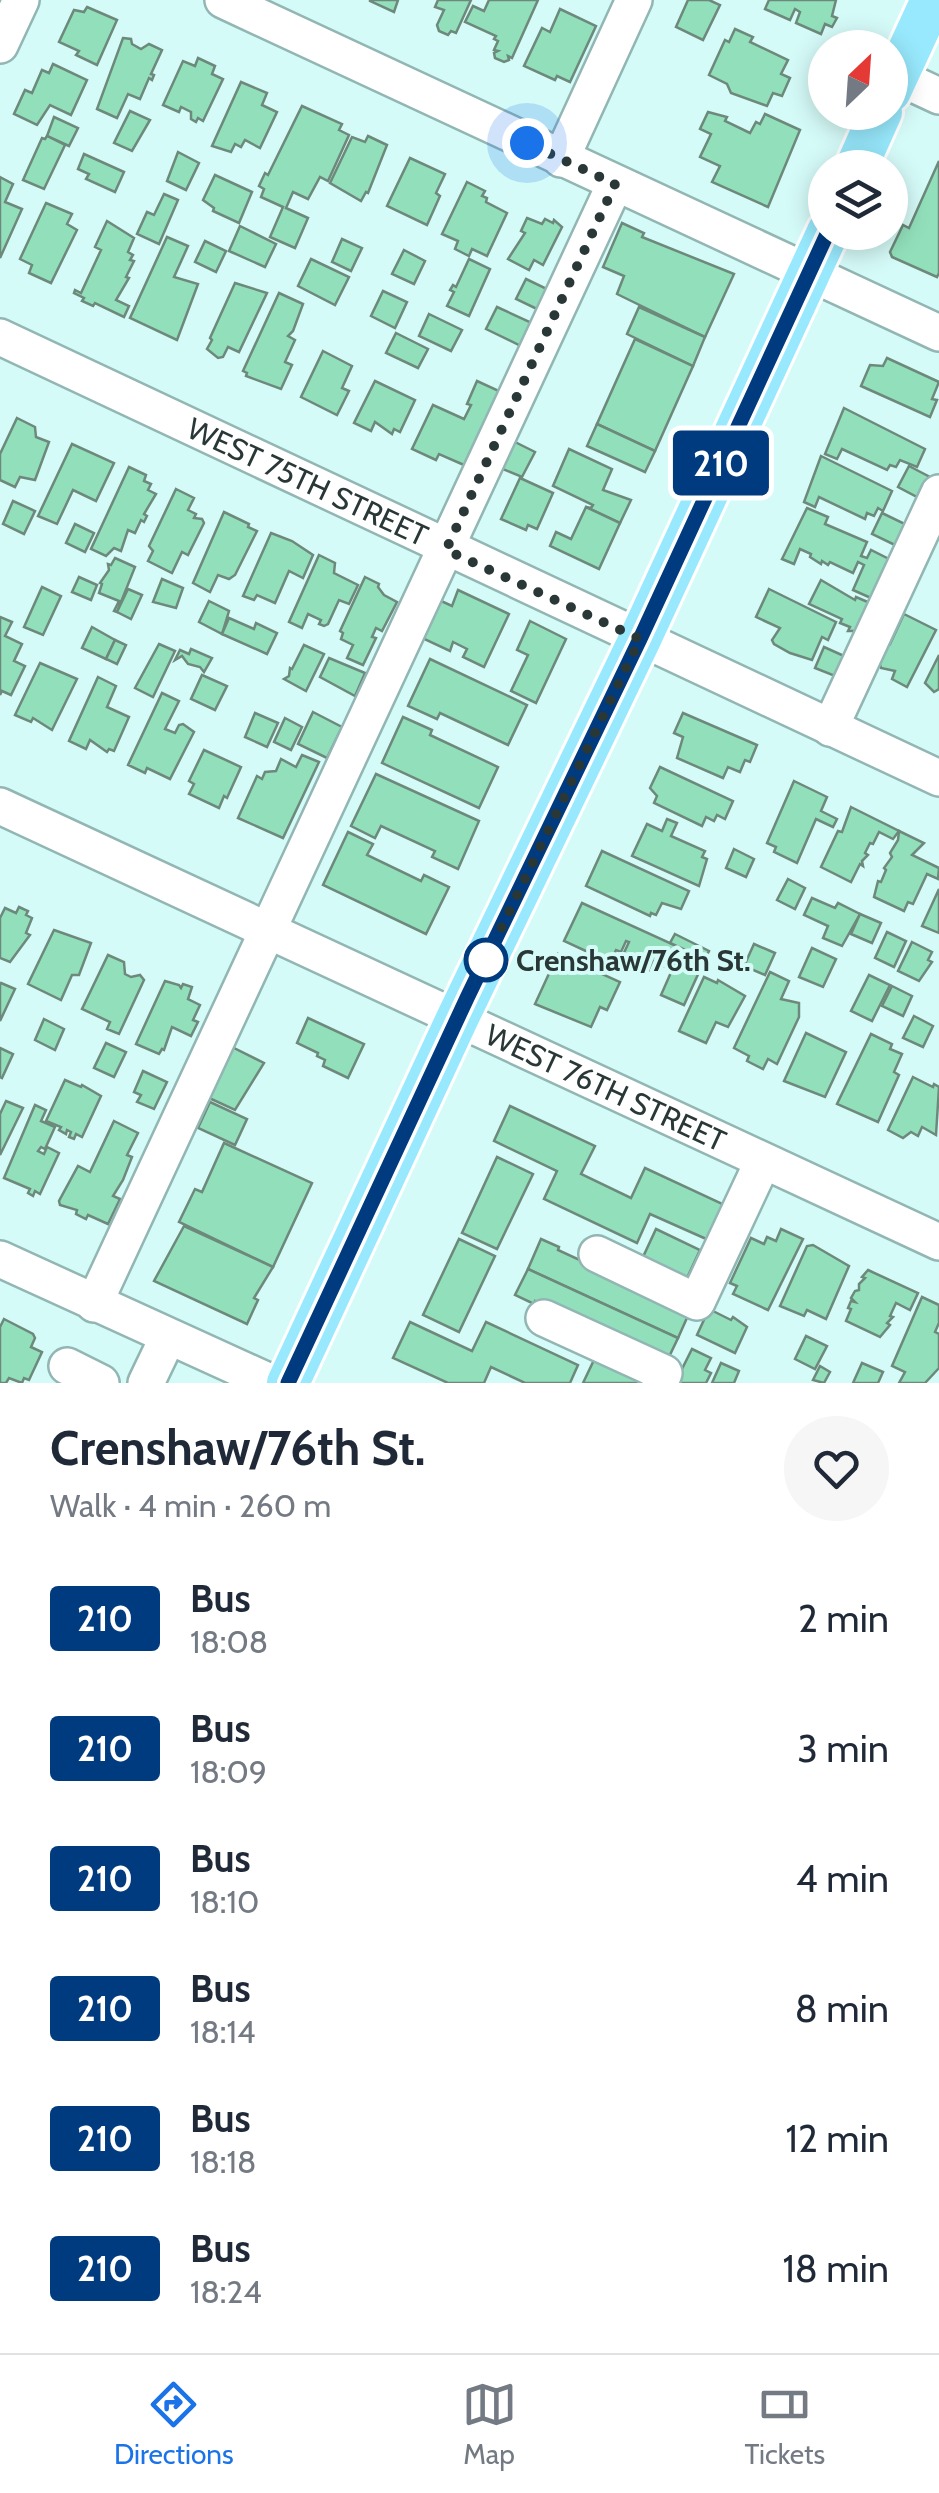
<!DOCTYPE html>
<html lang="en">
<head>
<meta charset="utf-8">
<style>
	body { margin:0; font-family:Cabin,sans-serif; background:#f6f6f7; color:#1f2937; height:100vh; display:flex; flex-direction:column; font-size:38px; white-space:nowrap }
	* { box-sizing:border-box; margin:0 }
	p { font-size:32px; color:#747a83 }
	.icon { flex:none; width:55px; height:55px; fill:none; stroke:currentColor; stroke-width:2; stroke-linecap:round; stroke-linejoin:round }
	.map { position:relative; height:1383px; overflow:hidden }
	.panel { display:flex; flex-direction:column; background:#fff; flex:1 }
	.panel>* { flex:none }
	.badge { padding:0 20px; border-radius:8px; font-size:35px; line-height:65px }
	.needle { width:65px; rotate:25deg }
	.controls { position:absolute; left:808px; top:30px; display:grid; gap:20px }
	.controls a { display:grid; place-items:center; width:100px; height:100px; border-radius:50%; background:#fff; box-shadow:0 5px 25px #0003; font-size:50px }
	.you { position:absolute; width:50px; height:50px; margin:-25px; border:8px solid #fff; border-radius:50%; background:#1a73e8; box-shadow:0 0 0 15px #1a73e833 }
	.map>.badge { position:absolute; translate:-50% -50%; box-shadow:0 0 0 5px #fff }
	.round { display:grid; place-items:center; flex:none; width:105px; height:105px; border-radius:52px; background:#f6f6f7 }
	.headline { display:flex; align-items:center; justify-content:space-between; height:170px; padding:0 50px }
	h1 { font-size:48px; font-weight:700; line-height:75px }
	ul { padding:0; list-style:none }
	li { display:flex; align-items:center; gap:30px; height:130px; padding:0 50px }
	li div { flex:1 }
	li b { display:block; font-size:38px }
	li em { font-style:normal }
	li .badge { min-width:110px; font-weight:700; text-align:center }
	.menu { display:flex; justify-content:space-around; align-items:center; height:140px; border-top:2px solid #e0e1e3; background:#fff; font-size:28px; color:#747a83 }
	.menu a { display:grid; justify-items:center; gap:5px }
	.menu .current { color:#1a73e8 }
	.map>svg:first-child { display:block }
</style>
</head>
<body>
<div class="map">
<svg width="939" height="1383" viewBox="0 0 939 1383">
	<rect width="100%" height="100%" fill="#d5fbf8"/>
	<g fill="#92e0bb" stroke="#6d897b" stroke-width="2.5">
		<polygon points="398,0 394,12 370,1 370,0"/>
		<polygon points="438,0 471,0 456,33 451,31 448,35 439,31 437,25 444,10 435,7"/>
		<polygon points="489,0 538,0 512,58 508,56 509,60 504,62 495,58 494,53 498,51 494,50 498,41 494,39 496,36 465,22 473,6 484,11"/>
		<polygon points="688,0 709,0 720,5 703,40 676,27"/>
		<polygon points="769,0 836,0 832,16 837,18 832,27 825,24 821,34 796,23 800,12 795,9 790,20 765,9"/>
		<polygon points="87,7 117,20 97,65 76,55 79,51 59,42 74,10 84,12"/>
		<polygon points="560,9 596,26 570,82 557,76 555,80 524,66 542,28 550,32"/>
		<polygon points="735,29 753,37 750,42 788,60 781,74 790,78 782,96 773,93 767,106 731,93 727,84 709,75 725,40 729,42"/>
		<polygon points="123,38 131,39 132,44 141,49 149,44 162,50 151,74 154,75 152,80 149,78 140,99 128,94 117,118 97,109"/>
		<polygon points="198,58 215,66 212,74 223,79 203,121 198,118 196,122 191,119 191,112 181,107 179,112 163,105 183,61 195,66"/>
		<polygon points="53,64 87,80 71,115 50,105 37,125 14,114 25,90 32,93 42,70 49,73"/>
		<polygon points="241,82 267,93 262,105 277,112 260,148 245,140 241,147 235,144 231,152 212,146"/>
		<polygon points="302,106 342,124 339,130 349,135 328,181 320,177 308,199 293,192 286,208 308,218 295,248 270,237 283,207 261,197 264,189 259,186 265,173 268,175"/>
		<polygon points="130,111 150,120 132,151 114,143"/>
		<polygon points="708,112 727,117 725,121 750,133 756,122 760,124 765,114 800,130 768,207 712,182 720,166 700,157 711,134 700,129"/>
		<polygon points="54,117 78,128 69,146 47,136"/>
		<polygon points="47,136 65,145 44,189 23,180 42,138 45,139"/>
		<polygon points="368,136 387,145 368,193 366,192 361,201 330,183 352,137 365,142"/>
		<polygon points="178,152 199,163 186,190 167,181"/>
		<polygon points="84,154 124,172 115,192 86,179 89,174 78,169"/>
		<polygon points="410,158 445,174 436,193 440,196 427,225 387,206"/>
		<polygon points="939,161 939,273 937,277 892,257 890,252 903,225 909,228"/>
		<polygon points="215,175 252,192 239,223 213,211 214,208 203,200"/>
		<polygon points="0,177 13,184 5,202 22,209 0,258"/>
		<polygon points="467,182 485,191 482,196 487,198 486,202 507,213 487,256 472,249 469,256 455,249 458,241 442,234"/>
		<polygon points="164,194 178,200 159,244 137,234 147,212 154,215"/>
		<polygon points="46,203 72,214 67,224 77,230 51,283 29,273 32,265 20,259"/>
		<polygon points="527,218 542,224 545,219 553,223 554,220 562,227 543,265 534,260 529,270 508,259 525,233 521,231"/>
		<polygon points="107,221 134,238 128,252 133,255 130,260 134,261 126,277 129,278 116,300 129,306 124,317 95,303 93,306 82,301 84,298 74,293 75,290 81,293 101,250 95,247"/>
		<polygon points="622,223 644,233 642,237 734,274 705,337 617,294 624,276 603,267"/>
		<polygon points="240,226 276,244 265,267 229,251"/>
		<polygon points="167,237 188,246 174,277 198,284 177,340 130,318"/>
		<polygon points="342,239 362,248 351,271 332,262"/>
		<polygon points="205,241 226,251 216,272 195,262"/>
		<polygon points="404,250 425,261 414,284 392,274"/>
		<polygon points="311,259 349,277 335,305 298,286"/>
		<polygon points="469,259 490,269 469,316 447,306 454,292 450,290 453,285 456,287"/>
		<polygon points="526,279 547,289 537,309 516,299"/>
		<polygon points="235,283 267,293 239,352 228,347 223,357 218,358 207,349 212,340 210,338"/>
		<polygon points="383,291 407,302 395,328 371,316"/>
		<polygon points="279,293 303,304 293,331 288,336 295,340 285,362 292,365 281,389 246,376 247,373 243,371"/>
		<polygon points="497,307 532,323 521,346 486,329"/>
		<polygon points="639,307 705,337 693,366 627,334"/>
		<polygon points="429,314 462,330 451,351 419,336"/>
		<polygon points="396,333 428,349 418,368 386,353"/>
		<polygon points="635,339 693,366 655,451 597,424"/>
		<polygon points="323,351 352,366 342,388 349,391 337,415 301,397"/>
		<polygon points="887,358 939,382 932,399 937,400 930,417 861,386 870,365 883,366"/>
		<polygon points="375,381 415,400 400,432 394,429 392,434 375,422 371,431 354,423"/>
		<polygon points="477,381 499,391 464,465 439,454 436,460 412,449 433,405 464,419 471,405 467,404"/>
		<polygon points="844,408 925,449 917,467 900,460 896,467 890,465 887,470 842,449 837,459 825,454"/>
		<polygon points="17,418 35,427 36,437 49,442 35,480 20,477 15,487 0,480 0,454"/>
		<polygon points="597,424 655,451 645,472 587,446"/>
		<polygon points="511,440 535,452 522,477 498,467"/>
		<polygon points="72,444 114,463 96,501 73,490 57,524 38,516"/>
		<polygon points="569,449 612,469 603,490 631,500 620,523 586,507 591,508 593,505 553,486"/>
		<polygon points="821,456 892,491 883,511 878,508 874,516 867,513 865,519 819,497 815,507 804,502"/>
		<polygon points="909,466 930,477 919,498 898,487"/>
		<polygon points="129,467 146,475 144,481 151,484 148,490 156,494 144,514 147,516 144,522 141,520 135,533 128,530 121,551 114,548 106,556 91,549"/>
		<polygon points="520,478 553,493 537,529 528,525 526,530 501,519"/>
		<polygon points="176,489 194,498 188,510 196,514 194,518 202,519 204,523 188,555 182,552 172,573 148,561 153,551 149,546"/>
		<polygon points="13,501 35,511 24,534 3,524"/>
		<polygon points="586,507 620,523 599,569 550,546 556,532 571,539"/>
		<polygon points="807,508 828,517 825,524 867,542 861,556 867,558 871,550 889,559 871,598 853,590 864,565 858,562 853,573 830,562 828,565 822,561 821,564 810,557 811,554 800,549 794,564 782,559"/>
		<polygon points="224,512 249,524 248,527 257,531 235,575 229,579 218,575 210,592 193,583"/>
		<polygon points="882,513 907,525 897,546 872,534"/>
		<polygon points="75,524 94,533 85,552 66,543"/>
		<polygon points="271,533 292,541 313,555 303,578 289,571 275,603 257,595 254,600 243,596"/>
		<polygon points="319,555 335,563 334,573 358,585 349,604 339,600 328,624 324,626 319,624 321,620 308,614 302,628 289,622"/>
		<polygon points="115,558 135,567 117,612 114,611 119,601 99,593 102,584 100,583 109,570 108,564 111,565"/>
		<polygon points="79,577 97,585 91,600 72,592"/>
		<polygon points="365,577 379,584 378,587 384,595 397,602 382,631 376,628 372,637 376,638 363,665 347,658 353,645 341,639 343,633 340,631"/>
		<polygon points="162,579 183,588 176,608 153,602"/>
		<polygon points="821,580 855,600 856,597 870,603 857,631 848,631 850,627 840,623 842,619 809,604"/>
		<polygon points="42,587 61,596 43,635 24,627"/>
		<polygon points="128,589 142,595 131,619 117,612"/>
		<polygon points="769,589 836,622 828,640 822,637 812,660 790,653 774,644 772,640 780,628 756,617"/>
		<polygon points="458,590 509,614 484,667 463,657 467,649 453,642 450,651 422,638 439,600 452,606"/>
		<polygon points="209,601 229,611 222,634 199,622"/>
		<polygon points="904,614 936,630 907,687 892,679 895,671 881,668 879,662 883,641 890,644"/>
		<polygon points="0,617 12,622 5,636 22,644 14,661 25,666 11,695 2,691 0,695"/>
		<polygon points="229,618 254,629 256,623 277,633 267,654 222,634"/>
		<polygon points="530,621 566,639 536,703 511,691 528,655 517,650"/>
		<polygon points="92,627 115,640 106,659 82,648"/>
		<polygon points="115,640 126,645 117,664 106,659"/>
		<polygon points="159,644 175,651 153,697 135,688"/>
		<polygon points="304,645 324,654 306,691 284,679 289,676 290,668 292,669"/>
		<polygon points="824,647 844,656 835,676 815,668"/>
		<polygon points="191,649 212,658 204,672 200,667 188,664 182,656 175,660 180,650 189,654"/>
		<polygon points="939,655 939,689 934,692 925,683"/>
		<polygon points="329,658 365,673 355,696 320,677"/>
		<polygon points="430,659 527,705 508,745 440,713 437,719 408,706"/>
		<polygon points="40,663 77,679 52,730 33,718 31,722 15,715"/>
		<polygon points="202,675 227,686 215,710 191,699"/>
		<polygon points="98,677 116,686 107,707 129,717 114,751 109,749 107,752 90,740 86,749 69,741"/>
		<polygon points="162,693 179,701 165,729 175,733 179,725 183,724 194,732 170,779 147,768 145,773 128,765"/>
		<polygon points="313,712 342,727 327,758 298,744"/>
		<polygon points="255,713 278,723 267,747 245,737"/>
		<polygon points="683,713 757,745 750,762 745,760 740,772 728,767 723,778 677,758 683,737 674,733"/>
		<polygon points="403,717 432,730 430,735 498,767 479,808 382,763"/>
		<polygon points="285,718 302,727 291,750 274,742"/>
		<polygon points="204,750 241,767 227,798 224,796 219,808 189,794 194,784 189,781"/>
		<polygon points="302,755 319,762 283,838 238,818 257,776 262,779 265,772 276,771 281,759 296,767"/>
		<polygon points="660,767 733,801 725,819 717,815 714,821 706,817 702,826 654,803 657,796 650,788"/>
		<polygon points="376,774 479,821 458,869 432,857 435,851 381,826 375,838 351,826"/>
		<polygon points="794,781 827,797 821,811 837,819 833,827 816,819 797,863 774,852 776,847 767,843"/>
		<polygon points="851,807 899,831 893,839 879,832 873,844 870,843 865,853 868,855 862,861 863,866 860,864 851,882 821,867 838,831 842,832"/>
		<polygon points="667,819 677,823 671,836 705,851 702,857 707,859 699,886 632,856 647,824 662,831"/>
		<polygon points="899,831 924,843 912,855 939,868 938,879 927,874 913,904 908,902 904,911 874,897 878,881 881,882 886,870 884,868 892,857 890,853 898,840"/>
		<polygon points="348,832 373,844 367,855 421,881 424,875 449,887 426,934 323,885"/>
		<polygon points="734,849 754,859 746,877 726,868"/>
		<polygon points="602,851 689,891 681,909 662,903 656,915 651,913 650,916 586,886"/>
		<polygon points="788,879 805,888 795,909 777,900"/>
		<polygon points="939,889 939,933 922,926"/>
		<polygon points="812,898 835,908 838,903 860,914 842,946 823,938 828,926 804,915"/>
		<polygon points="582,903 705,959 684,1005 661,995 672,970 653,961 649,970 622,957 629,942 626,941 621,952 616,950 610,963 586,957 588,952 564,941"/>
		<polygon points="19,907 28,911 26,915 32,918 26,933 30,935 10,962 0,958 0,918 5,908 16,913"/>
		<polygon points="860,914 881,923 872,943 851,934"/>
		<polygon points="54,930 91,943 79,975 72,975 61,1000 28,984"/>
		<polygon points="887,932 906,941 894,967 875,958"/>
		<polygon points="675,934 709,951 705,959 670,943"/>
		<polygon points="912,942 932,952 928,960 932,962 919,981 898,971"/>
		<polygon points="754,944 775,953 765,975 744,966"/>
		<polygon points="812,948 836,959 823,987 799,977"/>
		<polygon points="558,954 620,982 607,1010 600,1007 591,1027 535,1004"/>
		<polygon points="108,955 124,962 125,974 131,977 140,975 144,980 119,1034 107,1029 110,1022 82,1009"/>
		<polygon points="770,972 789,981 781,999 799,1003 799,1017 777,1064 768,1059 763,1069 747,1061 749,1056 734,1048"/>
		<polygon points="869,975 890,985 872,1021 851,1011"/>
		<polygon points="704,977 717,983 718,980 745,996 728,1027 716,1022 706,1043 679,1031"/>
		<polygon points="165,981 179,985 181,988 183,984 192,987 188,999 200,1005 193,1020 198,1022 191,1036 172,1027 164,1050 162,1049 159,1054 136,1044"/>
		<polygon points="1,983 15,989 0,1021 0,985"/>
		<polygon points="892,986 912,996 903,1016 882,1006"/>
		<polygon points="914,1016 933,1026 923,1047 903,1038"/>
		<polygon points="308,1018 364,1044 348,1078 323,1066 325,1060 317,1056 318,1053 297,1043"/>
		<polygon points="44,1019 64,1029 55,1050 35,1040"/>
		<polygon points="806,1033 846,1052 825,1097 784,1081"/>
		<polygon points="871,1034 892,1044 890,1049 902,1054 894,1072 899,1075 878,1122 837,1104"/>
		<polygon points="106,1043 126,1052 114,1077 94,1068"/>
		<polygon points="228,1045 264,1063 235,1110 207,1097"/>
		<polygon points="0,1048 13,1054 2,1078 0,1077"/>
		<polygon points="143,1071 167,1082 154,1109 137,1102 141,1095 134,1092"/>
		<polygon points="913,1077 933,1087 934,1084 939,1087 936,1135 922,1127 918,1136 911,1132 903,1138 888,1130"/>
		<polygon points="65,1080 81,1087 82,1085 101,1096 82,1137 76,1134 74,1139 69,1137 71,1132 67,1130 66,1134 59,1130 61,1127 46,1121"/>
		<polygon points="6,1101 23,1108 0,1155 0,1114"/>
		<polygon points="210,1102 247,1119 235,1145 198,1128"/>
		<polygon points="35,1105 46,1110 41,1121 55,1127 45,1149 41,1147 38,1151 44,1154 47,1147 59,1153 40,1194 35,1191 33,1196 28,1193 30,1189 4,1178"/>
		<polygon points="510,1106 595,1146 581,1174 631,1198 645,1168 729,1207 713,1242 650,1214 637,1243 544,1199 557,1171 494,1141"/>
		<polygon points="114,1121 138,1133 127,1155 132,1157 123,1180 113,1196 120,1199 108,1224 88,1215 86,1219 76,1214 77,1210 60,1205 59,1201 78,1166 90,1172"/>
		<polygon points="224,1143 312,1183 273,1267 179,1222 195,1189 202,1192"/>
		<polygon points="497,1157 533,1174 497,1249 462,1233"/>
		<polygon points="184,1226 273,1267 254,1298 258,1300 247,1324 154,1281"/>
		<polygon points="656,1229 700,1250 687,1278 643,1257"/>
		<polygon points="781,1229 803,1239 768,1310 733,1294 737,1286 730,1283 751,1238 764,1244 767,1237 776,1241"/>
		<polygon points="459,1239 495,1256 459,1332 423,1315"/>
		<polygon points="541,1239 559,1247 558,1250 690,1311 678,1338 528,1269"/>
		<polygon points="813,1245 849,1266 826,1319 807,1310 804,1316 780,1306 807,1246"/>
		<polygon points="528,1269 678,1338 667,1361 535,1301 534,1304 515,1295"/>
		<polygon points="868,1270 918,1293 910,1310 896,1303 890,1316 893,1317 887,1323 890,1325 880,1337 846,1321 851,1309 848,1308 851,1301 855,1302 851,1298 855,1291 859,1290 859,1284 865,1278 862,1277"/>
		<polygon points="922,1297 939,1305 939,1323 935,1332 939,1334 939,1368 925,1383 899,1383 905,1372 892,1366"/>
		<polygon points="709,1309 731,1320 733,1317 747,1327 735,1353 697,1335"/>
		<polygon points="4,1319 33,1334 35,1338 31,1347 42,1352 29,1380 24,1378 22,1383 9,1378 6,1383 0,1383 0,1327"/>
		<polygon points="410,1322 472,1351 486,1322 578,1365 570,1383 525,1383 491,1367 484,1383 448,1383 393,1358"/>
		<polygon points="806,1336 827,1346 815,1369 795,1359"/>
		<polygon points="692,1349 711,1358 705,1370 711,1373 706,1383 675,1383"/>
		<polygon points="594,1360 639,1381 638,1383 583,1383"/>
		<polygon points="721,1363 739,1371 734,1383 712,1383"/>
		<polygon points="862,1363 883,1372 878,1383 853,1383"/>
		<polygon points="820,1366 830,1372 824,1383 813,1380"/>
	</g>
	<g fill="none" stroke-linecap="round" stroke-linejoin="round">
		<g stroke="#92b6b3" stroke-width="40">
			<g id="minor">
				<polyline points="223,0 939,333"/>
				<polyline points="0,45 21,0"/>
				<polyline points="896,76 939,96"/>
				<polyline points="561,159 634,0"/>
				<path id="s1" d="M0,337L939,778"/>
				<polyline points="830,728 939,493"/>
				<path id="s2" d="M0,806L939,1242"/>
				<polyline points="597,1254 697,1302 763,1161"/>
				<polyline points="0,1259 272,1383"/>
				<polyline points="94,1304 615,184"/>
				<polyline points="544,1318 664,1373 660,1383"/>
				<polyline points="67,1366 101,1383"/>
				<polyline points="146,1383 168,1337"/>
			</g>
		</g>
		<g stroke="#fff" stroke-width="48">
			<g id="major">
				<polyline points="890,91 932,0"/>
				<polyline points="856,168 881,112"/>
				<polyline points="288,1383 457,1019 640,639 828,232"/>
			</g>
		</g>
		<use href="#minor" stroke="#fff" stroke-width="35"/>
		<use href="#major" stroke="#98e9fd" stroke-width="42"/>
	</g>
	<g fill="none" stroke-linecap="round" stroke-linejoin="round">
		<g stroke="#fff" stroke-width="22">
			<polyline id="line" points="288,1383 467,998 640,639 828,232"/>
		</g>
		<use href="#line" stroke="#003b80" stroke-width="15"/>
		<polyline stroke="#293837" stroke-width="10" stroke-dasharray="0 18" points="486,960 640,639 446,550 615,184 527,143"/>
	</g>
	<circle fill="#fff" stroke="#003b80" stroke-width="5" cx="486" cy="960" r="20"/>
	<g text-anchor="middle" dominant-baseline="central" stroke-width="8" stroke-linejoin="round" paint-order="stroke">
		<g font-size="30" fill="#293837" stroke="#d5fbf8">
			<text stroke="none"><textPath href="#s1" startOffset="340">WEST 75TH STREET</textPath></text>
			<text stroke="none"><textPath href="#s2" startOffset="668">WEST 76TH STREET</textPath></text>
		</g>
		<g font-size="30" font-weight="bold" fill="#293837" stroke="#d5fbf8" text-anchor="start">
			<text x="516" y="960">Crenshaw/76th St.</text>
		</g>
	</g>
</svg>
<div class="controls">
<a><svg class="needle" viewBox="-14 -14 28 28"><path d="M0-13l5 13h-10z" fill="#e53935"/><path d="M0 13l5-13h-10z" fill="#747a83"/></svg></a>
<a><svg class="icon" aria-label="layers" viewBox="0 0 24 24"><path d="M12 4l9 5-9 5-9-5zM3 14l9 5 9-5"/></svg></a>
</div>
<div class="you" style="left:527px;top:143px"></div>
<b class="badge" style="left:721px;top:463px;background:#003b80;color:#fff">210</b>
</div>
<section class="panel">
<div class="headline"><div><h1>Crenshaw/76th St.</h1><p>Walk · 4 min · 260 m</p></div><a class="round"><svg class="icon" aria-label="heart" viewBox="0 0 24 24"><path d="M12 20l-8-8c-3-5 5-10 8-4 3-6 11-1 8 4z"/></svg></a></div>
<ul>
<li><span class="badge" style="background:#003b80;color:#fff">210</span><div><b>Bus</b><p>18:08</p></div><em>2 min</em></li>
<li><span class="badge" style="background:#003b80;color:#fff">210</span><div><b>Bus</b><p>18:09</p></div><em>3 min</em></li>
<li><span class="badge" style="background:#003b80;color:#fff">210</span><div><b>Bus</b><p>18:10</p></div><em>4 min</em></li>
<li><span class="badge" style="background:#003b80;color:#fff">210</span><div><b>Bus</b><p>18:14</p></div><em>8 min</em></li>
<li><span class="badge" style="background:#003b80;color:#fff">210</span><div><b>Bus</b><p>18:18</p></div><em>12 min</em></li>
<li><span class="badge" style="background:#003b80;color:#fff">210</span><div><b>Bus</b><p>18:24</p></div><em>18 min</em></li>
</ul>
</section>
<nav class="menu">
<a class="current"><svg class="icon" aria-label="directions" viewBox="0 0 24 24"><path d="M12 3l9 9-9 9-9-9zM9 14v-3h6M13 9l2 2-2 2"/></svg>Directions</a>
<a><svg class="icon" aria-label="map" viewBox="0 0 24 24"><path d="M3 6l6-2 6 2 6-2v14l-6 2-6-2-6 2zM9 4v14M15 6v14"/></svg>Map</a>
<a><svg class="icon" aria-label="tickets" viewBox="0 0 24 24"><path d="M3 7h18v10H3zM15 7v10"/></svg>Tickets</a>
</nav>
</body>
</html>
